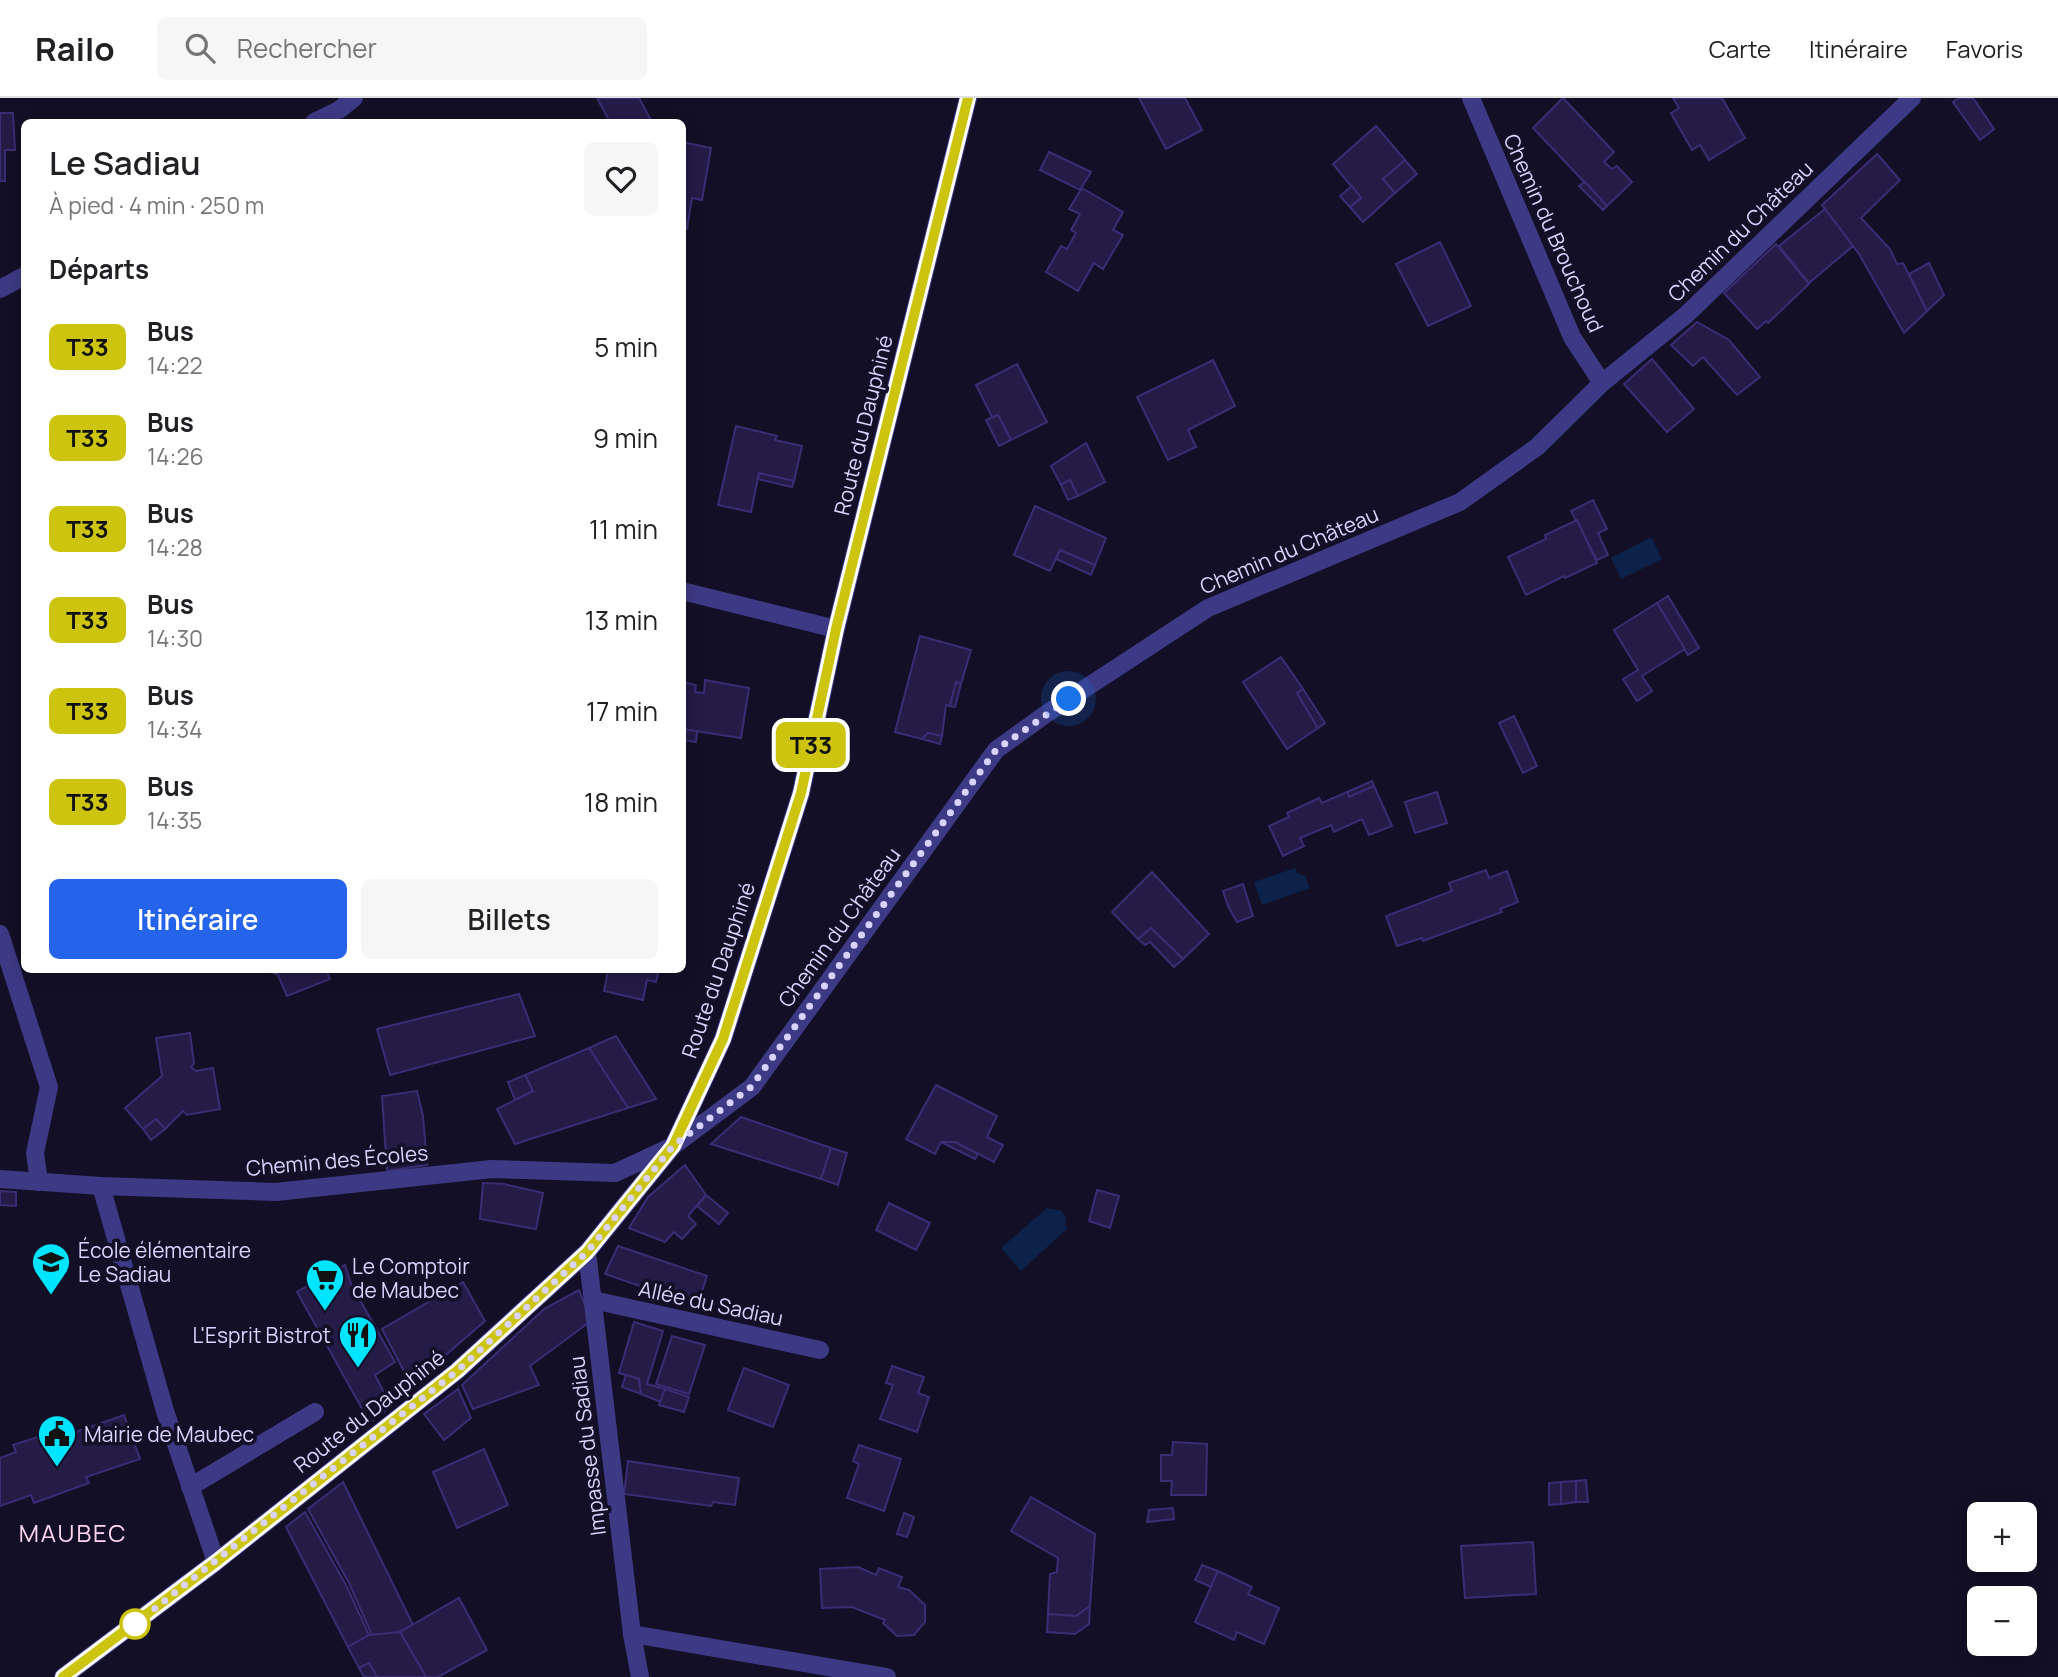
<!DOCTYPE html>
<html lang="fr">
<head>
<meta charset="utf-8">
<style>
	body { margin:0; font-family:Manrope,sans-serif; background:#f6f6f6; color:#202124; height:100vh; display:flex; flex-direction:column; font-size:26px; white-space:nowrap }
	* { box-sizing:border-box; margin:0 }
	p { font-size:23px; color:#757577 }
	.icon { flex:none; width:38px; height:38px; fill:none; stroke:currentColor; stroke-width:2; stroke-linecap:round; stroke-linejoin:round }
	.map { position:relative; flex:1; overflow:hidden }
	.details { position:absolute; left:21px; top:21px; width:665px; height:854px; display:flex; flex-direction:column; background:#fff; border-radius:10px; box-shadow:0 4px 18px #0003 }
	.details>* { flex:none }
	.badge { padding:0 14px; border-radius:10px; font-size:24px; line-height:46px }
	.fabs { position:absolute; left:1967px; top:1404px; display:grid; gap:14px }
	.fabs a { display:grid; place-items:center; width:70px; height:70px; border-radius:10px; background:#fff; box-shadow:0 4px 18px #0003; font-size:35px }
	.you { position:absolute; width:35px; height:35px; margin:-18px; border:5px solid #fff; border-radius:50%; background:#1a73e8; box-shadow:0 0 0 10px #1a73e833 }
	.map>.badge { position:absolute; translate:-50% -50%; box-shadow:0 0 0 4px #fff }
	h2 { padding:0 28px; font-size:26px; line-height:63px }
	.round { display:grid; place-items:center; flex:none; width:74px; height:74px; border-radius:10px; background:#f6f6f6 }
	.overview { display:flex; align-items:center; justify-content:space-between; height:119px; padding:0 28px }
	h1 { font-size:33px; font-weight:600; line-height:52px }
	.cta { display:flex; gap:14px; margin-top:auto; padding:14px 28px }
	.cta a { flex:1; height:80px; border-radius:10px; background:#2563eb; color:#fff; font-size:28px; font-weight:600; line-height:80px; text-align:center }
	.cta a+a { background:#f6f6f6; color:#202124 }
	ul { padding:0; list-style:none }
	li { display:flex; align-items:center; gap:21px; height:91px; padding:0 28px }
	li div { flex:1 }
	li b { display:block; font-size:26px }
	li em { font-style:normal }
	li .badge { min-width:77px; font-weight:700; text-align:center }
	header { display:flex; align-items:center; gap:42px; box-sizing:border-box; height:98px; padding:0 35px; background:#fff; border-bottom:2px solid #e0e0e0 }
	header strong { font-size:33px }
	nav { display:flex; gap:38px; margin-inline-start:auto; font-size:24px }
	.search { width:490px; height:63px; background:#f6f6f6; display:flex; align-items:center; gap:18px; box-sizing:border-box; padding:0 24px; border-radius:10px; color:#757577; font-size:26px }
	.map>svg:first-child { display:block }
</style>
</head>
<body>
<header>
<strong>Railo</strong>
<div class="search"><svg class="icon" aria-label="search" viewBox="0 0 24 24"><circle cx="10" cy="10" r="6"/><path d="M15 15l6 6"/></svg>Rechercher</div>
<nav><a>Carte</a><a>Itinéraire</a><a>Favoris</a></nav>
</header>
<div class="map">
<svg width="2058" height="1579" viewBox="0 0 2058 1579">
	<rect width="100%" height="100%" fill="#130f26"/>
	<g fill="#0c2248">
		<polygon points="1651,439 1662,461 1621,481 1611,460"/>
		<polygon points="1295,770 1297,775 1305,778 1310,790 1262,807 1254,784"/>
		<polygon points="1047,1110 1062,1113 1066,1121 1065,1127 1068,1130 1021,1173 1001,1150"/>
	</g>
	<g fill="#241b47" stroke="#3b2d73" stroke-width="2">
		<polygon points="597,0 639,0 652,24 610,24"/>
		<polygon points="1139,0 1185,0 1202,32 1166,51"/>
		<polygon points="1563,0 1614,54 1604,64 1612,71 1617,68 1632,84 1607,108 1533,30"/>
		<polygon points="1673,0 1722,0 1745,40 1709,62 1700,47 1692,52 1671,15 1679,10"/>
		<polygon points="1959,0 1973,0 1994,31 1980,42 1953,4"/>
		<polygon points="0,15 13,15 15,52 5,52 5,83 0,83"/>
		<polygon points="1376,28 1405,62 1383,81 1395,95 1363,124 1350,109 1361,100 1333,66"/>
		<polygon points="682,44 711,50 702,102 692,100 687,131 682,130"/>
		<polygon points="1049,54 1091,74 1080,92 1040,72"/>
		<polygon points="1877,56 1900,82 1861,120 1890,151 1897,166 1903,165 1927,213 1904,235 1859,156 1822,107"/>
		<polygon points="1405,62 1417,76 1395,95 1383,81"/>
		<polygon points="1585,84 1607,108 1603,112 1579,88"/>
		<polygon points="1352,88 1361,100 1350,109 1340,98"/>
		<polygon points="1082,90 1123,114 1113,132 1123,137 1103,171 1094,165 1078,193 1046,174 1061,148 1067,151 1076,135 1071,132 1080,116 1069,111"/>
		<polygon points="1825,111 1853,148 1809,185 1779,148"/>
		<polygon points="1440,144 1471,208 1428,228 1396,166"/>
		<polygon points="1776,146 1809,186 1768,225 1766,223 1757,231 1724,195"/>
		<polygon points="1929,165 1944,197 1927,213 1909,176"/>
		<polygon points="1697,224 1729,242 1760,279 1737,297 1703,259 1693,268 1671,247"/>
		<polygon points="1652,261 1694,311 1667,334 1624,286"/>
		<polygon points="1213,262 1235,308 1188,332 1196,349 1168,362 1137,299"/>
		<polygon points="1017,266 1047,324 1011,342 998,317 992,319 976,287"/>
		<polygon points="998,317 1011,342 999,348 986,322"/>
		<polygon points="736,328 777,338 775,342 802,348 794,383 759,375 751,414 718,407"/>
		<polygon points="1086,345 1105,384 1078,398 1070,382 1061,387 1051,368"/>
		<polygon points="759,375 794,383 792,389 758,381"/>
		<polygon points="1070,382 1078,398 1068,402 1061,387"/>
		<polygon points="1593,402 1607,431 1598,435 1608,457 1597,462 1571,413"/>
		<polygon points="1035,408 1106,440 1095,467 1060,452 1050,473 1014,457"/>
		<polygon points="1577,422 1597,465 1565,480 1564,478 1526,497 1508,459 1546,441 1545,437"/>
		<polygon points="1060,452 1095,467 1091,477 1056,461"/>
		<polygon points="1668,498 1699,550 1688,557 1657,505"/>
		<polygon points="1657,505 1685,551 1642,578 1652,593 1637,603 1623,581 1638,572 1614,532"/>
		<polygon points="920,538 971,552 961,586 956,584 950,608 946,607 942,638 928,635 922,641 895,634"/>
		<polygon points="1281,559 1303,591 1297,595 1318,630 1287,651 1243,584"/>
		<polygon points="705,582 749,590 741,640 682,631 682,584 696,587 695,594 704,595"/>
		<polygon points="956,584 961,586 955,609 950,608"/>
		<polygon points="1303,591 1325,625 1318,630 1297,595"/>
		<polygon points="1514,618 1537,668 1523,675 1499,625"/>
		<polygon points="682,631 697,633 696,644 682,642"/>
		<polygon points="928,635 942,638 940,646 922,641"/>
		<polygon points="1372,683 1374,688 1349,699 1347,694"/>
		<polygon points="1374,688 1392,728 1369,737 1362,721 1334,734 1331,727 1300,740 1304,748 1283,758 1269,728 1289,719 1287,715 1319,700 1322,705 1347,694 1349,699"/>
		<polygon points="1437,694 1447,725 1415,735 1405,704"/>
		<polygon points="1486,772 1489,780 1507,773 1518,804 1500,811 1502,814 1423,843 1422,840 1397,848 1386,818 1452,793 1449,785"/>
		<polygon points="1152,774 1209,836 1183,861 1151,830 1138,841 1112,814"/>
		<polygon points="1243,786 1253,818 1237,824 1228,808 1223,793"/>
		<polygon points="1151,830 1183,861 1174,869 1150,844 1145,847 1138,841"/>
		<polygon points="267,872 326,872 330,881 287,898 278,877"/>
		<polygon points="608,872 659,872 656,884 647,882 643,902 604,893"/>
		<polygon points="519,896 535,938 390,977 377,931"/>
		<polygon points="190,935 194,965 191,969 196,973 213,970 220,1011 187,1017 183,1013 165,1031 156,1021 143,1031 125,1010 162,978 156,940"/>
		<polygon points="616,938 656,1001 628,1010 589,950"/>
		<polygon points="589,950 628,1010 515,1046 497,1011 533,993 525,977"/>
		<polygon points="525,977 533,993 515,1002 508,984"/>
		<polygon points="936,987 997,1018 987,1039 1003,1047 994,1064 955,1044 941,1044 935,1056 906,1041"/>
		<polygon points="417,993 423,1018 427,1067 387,1073 382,998"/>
		<polygon points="741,1019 831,1050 821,1081 711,1046"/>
		<polygon points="156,1021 165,1031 151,1042 143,1031"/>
		<polygon points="941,1044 955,1044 978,1056 975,1061"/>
		<polygon points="831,1050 847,1055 838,1087 821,1081"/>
		<polygon points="685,1067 706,1097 688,1118 696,1126 682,1141 674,1134 665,1144 629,1130 648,1099"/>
		<polygon points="483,1085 504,1086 543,1095 536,1131 480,1121"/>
		<polygon points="1097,1092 1119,1098 1110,1130 1089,1123"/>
		<polygon points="0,1093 16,1094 16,1108 0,1107"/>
		<polygon points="706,1097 728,1115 719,1126 697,1108"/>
		<polygon points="889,1105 930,1125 916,1152 876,1132"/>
		<polygon points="618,1148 707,1178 697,1208 605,1176"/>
		<polygon points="345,1167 351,1186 395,1264 375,1277 391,1308 370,1325 297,1194"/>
		<polygon points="463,1184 485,1223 411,1287 382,1231"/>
		<polygon points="579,1192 591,1223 530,1268 539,1287 473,1311 462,1287 544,1211"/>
		<polygon points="634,1224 663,1233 647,1286 665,1291 661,1304 641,1296 639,1281 619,1275"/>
		<polygon points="672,1238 705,1247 689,1296 656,1286"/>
		<polygon points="892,1268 924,1279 918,1295 929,1299 917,1334 880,1321 893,1287 886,1285"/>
		<polygon points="744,1270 789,1287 773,1329 728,1312"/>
		<polygon points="626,1277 639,1281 641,1296 622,1289"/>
		<polygon points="458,1291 471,1320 444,1342 424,1316"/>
		<polygon points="665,1291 689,1299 684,1314 659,1307"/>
		<polygon points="124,1317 140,1361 86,1379 89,1385 34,1405 31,1397 0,1408 0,1360 16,1354 13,1347 68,1329 70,1336"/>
		<polygon points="1173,1344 1207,1346 1206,1397 1171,1397 1172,1383 1161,1383 1161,1357 1172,1357"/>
		<polygon points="859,1347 901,1361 884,1413 847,1400 859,1366 853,1363"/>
		<polygon points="484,1351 508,1407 457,1430 433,1374"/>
		<polygon points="628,1363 739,1380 735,1407 713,1404 711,1408 624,1396"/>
		<polygon points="1586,1382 1588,1404 1576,1404 1576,1383"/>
		<polygon points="1576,1383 1576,1404 1561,1406 1561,1384"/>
		<polygon points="343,1384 413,1527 395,1536 372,1537 349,1485 308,1411"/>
		<polygon points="1561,1384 1561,1406 1549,1407 1549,1385"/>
		<polygon points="1031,1399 1095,1436 1090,1508 1076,1518 1048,1516 1050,1476 1057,1474 1058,1460 1011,1433"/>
		<polygon points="1173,1410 1174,1421 1147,1424 1149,1412"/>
		<polygon points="305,1414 347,1489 369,1537 348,1549 286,1429"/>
		<polygon points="904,1415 914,1419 907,1439 897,1436"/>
		<polygon points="1533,1444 1536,1496 1465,1500 1461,1448"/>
		<polygon points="1202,1467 1218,1473 1211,1489 1195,1482"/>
		<polygon points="858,1469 876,1477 879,1470 902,1479 898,1489 909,1492 925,1507 925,1524 914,1537 897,1538 883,1525 885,1522 852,1509 822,1510 820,1471"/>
		<polygon points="1218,1473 1252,1489 1248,1496 1279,1510 1264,1546 1237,1534 1234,1542 1195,1524"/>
		<polygon points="459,1500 487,1552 438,1579 426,1579 400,1534"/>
		<polygon points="1090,1508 1089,1526 1075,1536 1047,1534 1048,1516 1076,1518"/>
		<polygon points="400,1534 426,1579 377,1579 369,1565 359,1570 348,1549 369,1537"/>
		<polygon points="369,1565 377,1579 364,1579 359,1570"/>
	</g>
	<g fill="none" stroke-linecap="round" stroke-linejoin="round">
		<g stroke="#3d3a85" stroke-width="18">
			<polyline points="1471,0 1572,239 1602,285"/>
			<polyline points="314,24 339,12 354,0"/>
			<polyline points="0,191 24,178"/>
			<polyline points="682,493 836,531"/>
			<polyline points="0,836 49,989 35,1055 39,1084"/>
			<polyline points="0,1081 101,1088 276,1094 492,1071 615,1075 673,1048 752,989 996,652 1046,616 1208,510 1460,404 1537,349 1602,285 1686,217 1912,0"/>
			<polyline points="101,1088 165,1313 216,1464"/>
			<polyline points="587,1154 632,1536 640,1579"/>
			<polyline points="593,1202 820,1252"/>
			<polyline points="190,1389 315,1314"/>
			<polyline points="632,1536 887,1579"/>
			<polyline points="63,1579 216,1464 457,1273 587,1154 673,1048 723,941 801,695 836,531 968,0"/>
		</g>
	</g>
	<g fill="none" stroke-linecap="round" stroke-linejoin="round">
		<g stroke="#fff" stroke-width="16">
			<polyline id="line" points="63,1579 216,1464 457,1273 587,1154 673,1048 723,941 801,695 836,531 968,0"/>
		</g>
		<use href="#line" stroke="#ccc40f" stroke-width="10"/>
		<polyline stroke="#d9d4ff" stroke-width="7" stroke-dasharray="0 12.6" points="135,1526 457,1273 587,1154 673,1048 751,989 996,652 1069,601"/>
	</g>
	<defs>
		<g id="school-pin" transform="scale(2.0125)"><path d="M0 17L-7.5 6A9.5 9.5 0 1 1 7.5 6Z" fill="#00e5ff" stroke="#130f26"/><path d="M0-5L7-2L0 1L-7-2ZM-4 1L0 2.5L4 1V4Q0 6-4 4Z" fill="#111"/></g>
		<g id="supermarket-pin" transform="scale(2.0125)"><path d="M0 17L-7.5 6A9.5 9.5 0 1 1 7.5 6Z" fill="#00e5ff" stroke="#130f26"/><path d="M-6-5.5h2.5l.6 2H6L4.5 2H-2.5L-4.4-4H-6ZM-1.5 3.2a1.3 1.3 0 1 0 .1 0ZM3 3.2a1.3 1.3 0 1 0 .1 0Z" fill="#111"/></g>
		<g id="restaurant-pin" transform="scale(2.0125)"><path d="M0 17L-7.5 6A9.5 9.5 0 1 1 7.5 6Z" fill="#00e5ff" stroke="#130f26"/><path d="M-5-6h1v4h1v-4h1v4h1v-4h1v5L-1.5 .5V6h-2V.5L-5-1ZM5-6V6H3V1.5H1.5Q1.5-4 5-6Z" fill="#111"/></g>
		<g id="civic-pin" transform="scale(2.0125)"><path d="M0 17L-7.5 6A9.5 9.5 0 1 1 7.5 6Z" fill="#00e5ff" stroke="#130f26"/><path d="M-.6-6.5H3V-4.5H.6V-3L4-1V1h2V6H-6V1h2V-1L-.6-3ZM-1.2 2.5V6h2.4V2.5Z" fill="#111"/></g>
	</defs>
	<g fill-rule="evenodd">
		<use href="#school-pin" x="51" y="1164"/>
		<use href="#supermarket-pin" x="325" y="1180"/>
		<use href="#restaurant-pin" x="358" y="1237"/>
		<use href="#civic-pin" x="57" y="1336"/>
	</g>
	<circle fill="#fff" stroke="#ccc40f" stroke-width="3.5" cx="135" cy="1526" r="14"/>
	<g text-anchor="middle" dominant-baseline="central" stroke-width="7" stroke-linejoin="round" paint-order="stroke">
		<g font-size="21" fill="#d9d4ff" stroke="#130f26">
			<text transform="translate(1740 133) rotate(-44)">Chemin du Château</text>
			<text transform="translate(1554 135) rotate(66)">Chemin du Brouchoud</text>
			<text transform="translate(863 327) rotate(-76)">Route du Dauphiné</text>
			<text transform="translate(1289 452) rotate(-23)">Chemin du Château</text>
			<text transform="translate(839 829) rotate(-54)">Chemin du Château</text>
			<text transform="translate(718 872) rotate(-71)">Route du Dauphiné</text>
			<text transform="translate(337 1062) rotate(-5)">Chemin des Écoles</text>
			<text transform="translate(711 1205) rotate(12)">Allée du Sadiau</text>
			<text transform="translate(369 1313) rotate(-38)">Route du Dauphiné</text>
			<text transform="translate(587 1348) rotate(-97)">Impasse du Sadiau</text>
		</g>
		<g font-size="21" fill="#d9d4ff" stroke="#130f26" text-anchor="start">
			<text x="78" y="1152">École élémentaire<tspan x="78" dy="24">Le Sadiau</tspan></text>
			<text x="352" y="1168">Le Comptoir<tspan x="352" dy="24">de Maubec</tspan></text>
			<text x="331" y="1237" text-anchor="end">L'Esprit Bistrot</text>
			<text x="84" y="1336">Mairie de Maubec</text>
		</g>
		<g font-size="24" letter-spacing="2" fill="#ffd6f0" stroke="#130f26">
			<text x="73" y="1434">MAUBEC</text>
		</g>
	</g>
</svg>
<div class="fabs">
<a>+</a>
<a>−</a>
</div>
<div class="you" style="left:1069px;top:601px"></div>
<b class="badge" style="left:811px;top:647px;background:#ccc40f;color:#111">T33</b>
<section class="details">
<div class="overview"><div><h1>Le Sadiau</h1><p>À pied · 4 min · 250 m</p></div><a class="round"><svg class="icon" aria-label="heart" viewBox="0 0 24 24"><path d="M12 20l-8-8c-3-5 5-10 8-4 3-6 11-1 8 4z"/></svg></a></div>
<h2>Départs</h2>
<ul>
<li><span class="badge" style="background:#ccc40f;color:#111">T33</span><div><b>Bus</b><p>14:22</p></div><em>5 min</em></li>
<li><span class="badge" style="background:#ccc40f;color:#111">T33</span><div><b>Bus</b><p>14:26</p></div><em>9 min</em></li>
<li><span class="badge" style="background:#ccc40f;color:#111">T33</span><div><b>Bus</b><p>14:28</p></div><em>11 min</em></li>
<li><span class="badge" style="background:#ccc40f;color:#111">T33</span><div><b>Bus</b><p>14:30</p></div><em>13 min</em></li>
<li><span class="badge" style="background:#ccc40f;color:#111">T33</span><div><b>Bus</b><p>14:34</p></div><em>17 min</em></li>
<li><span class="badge" style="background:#ccc40f;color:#111">T33</span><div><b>Bus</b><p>14:35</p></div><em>18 min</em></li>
</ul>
<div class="cta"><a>Itinéraire</a><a>Billets</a></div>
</section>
</div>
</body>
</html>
